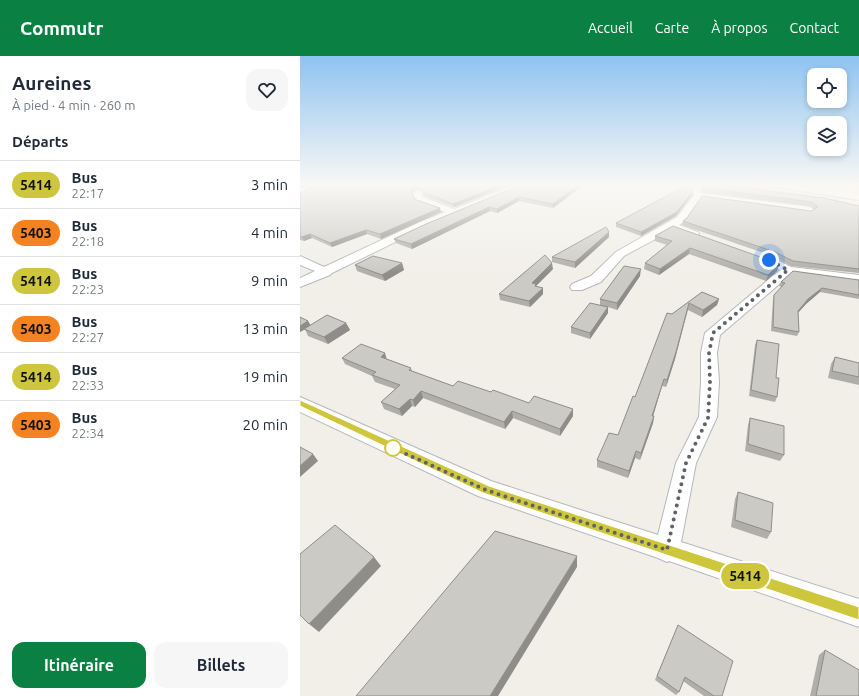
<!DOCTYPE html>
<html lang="fr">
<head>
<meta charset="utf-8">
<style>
	body { margin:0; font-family:Ubuntu,sans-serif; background:#f6f6f7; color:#1f2937; height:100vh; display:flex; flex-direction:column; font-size:15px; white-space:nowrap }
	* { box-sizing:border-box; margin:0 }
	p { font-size:13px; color:#747a83 }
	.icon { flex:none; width:22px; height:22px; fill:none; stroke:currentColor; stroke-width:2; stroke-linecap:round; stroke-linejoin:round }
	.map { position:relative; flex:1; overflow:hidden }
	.side { display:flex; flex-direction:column; background:#fff; width:300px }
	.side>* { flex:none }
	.badge { padding:0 8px; border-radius:13px; font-size:14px; line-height:26px }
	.controls { position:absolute; left:507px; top:12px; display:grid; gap:8px }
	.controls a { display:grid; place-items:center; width:40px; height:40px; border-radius:8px; background:#fff; box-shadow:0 2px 6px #0003; font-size:20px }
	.you { position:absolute; width:20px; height:20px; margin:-10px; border:3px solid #fff; border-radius:50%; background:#1a73e8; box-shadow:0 0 0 6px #1a73e833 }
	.map>.badge { position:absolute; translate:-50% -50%; box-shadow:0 0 0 2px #fff }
	h2 { padding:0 12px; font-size:15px; line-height:36px }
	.round { display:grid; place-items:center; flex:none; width:42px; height:42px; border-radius:12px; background:#f6f6f7 }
	.overview { display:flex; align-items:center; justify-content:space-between; height:68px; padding:0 12px }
	h1 { font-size:19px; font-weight:600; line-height:30px }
	.action { display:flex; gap:8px; margin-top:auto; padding:8px 12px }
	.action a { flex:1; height:46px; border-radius:12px; background:#0b8043; color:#fff; font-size:16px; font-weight:600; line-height:46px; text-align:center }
	.action a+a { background:#f6f6f7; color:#1f2937 }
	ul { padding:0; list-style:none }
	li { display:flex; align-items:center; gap:12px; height:48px; padding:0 12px; border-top:1px solid #e0e1e3 }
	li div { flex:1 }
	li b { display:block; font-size:15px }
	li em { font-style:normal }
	li .badge { min-width:44px; font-weight:700; text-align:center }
	header { display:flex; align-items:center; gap:24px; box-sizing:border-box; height:56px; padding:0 20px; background:#0b8043; color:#fff }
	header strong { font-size:19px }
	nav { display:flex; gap:22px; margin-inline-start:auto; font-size:14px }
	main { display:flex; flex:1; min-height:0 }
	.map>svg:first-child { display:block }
</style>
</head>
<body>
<header>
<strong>Commutr</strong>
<nav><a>Accueil</a><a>Carte</a><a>À propos</a><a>Contact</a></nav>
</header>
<main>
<section class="side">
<div class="overview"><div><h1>Aureines</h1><p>À pied · 4 min · 260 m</p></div><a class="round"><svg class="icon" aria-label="heart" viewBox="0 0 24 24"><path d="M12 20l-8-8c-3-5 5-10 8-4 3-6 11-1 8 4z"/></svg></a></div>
<h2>Départs</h2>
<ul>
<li><span class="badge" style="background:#cec73d;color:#111">5414</span><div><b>Bus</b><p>22:17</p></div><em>3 min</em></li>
<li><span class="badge" style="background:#f58220;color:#111">5403</span><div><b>Bus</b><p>22:18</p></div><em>4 min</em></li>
<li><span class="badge" style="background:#cec73d;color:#111">5414</span><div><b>Bus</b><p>22:23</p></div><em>9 min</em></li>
<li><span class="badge" style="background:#f58220;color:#111">5403</span><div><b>Bus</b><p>22:27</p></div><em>13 min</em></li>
<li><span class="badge" style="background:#cec73d;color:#111">5414</span><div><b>Bus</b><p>22:33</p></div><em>19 min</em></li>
<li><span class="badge" style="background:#f58220;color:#111">5403</span><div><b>Bus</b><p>22:34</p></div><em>20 min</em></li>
</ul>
<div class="action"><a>Itinéraire</a><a>Billets</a></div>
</section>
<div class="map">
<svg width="559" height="640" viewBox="0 0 559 640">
	<rect width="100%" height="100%" fill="#f1efe8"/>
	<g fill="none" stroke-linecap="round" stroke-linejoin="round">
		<g stroke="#b5b8bc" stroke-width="2">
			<g id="minor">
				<polygon points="216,128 228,128 126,171 32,217 30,219 0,231 0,222 15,215 0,209 0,200 24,211 118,167 145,156 116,145 113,137 115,135 121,135 123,141 154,153"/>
				<polygon points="393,128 401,128 399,132 402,137 510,151 515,154 510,157 401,142 385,165 379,169 398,176 399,178 398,180 390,180 372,174 324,200 301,226 282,234 272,234 270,231 272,228 291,220 316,196 377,161 394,139 391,132"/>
				<polygon points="479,205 491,211 559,219 559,227 491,218 420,279 417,297 419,326 417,361 396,407 381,486 559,543 559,571 369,505 367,506 358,502 178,440 0,356 0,341 191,425 358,479 376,407 399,361 401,326 401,297 405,277 480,214 473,209 475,206"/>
			</g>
		</g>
		<g stroke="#b6babf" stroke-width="2">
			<polygon id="secondary" points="469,128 499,128 559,136 559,144 475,131"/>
		</g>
		<g stroke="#f2c960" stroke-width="2">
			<polygon id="primary" points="489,128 522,128 559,133 559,139 495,131"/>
		</g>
		<use href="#minor" fill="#fff" fill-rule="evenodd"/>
		<use href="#secondary" fill="#fff" fill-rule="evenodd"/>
		<use href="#primary" fill="#fff2af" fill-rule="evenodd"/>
	</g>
	<g fill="#afaea9">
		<polygon points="20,128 212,128 154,151 124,140 122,134 115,134 112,137 114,143 141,156 81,183 67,178 32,191 12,182 4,185 0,184 0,137"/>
		<polygon points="223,128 285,128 253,152 219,145 197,157 190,155 112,193 96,187 94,183"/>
		<polygon points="402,128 559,150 559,217 491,210 473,200 382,169 383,165 511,155 514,153 510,150 403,136 401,132"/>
		<polygon points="393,135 392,139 376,160 341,180 316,171 316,167"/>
		<polygon points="355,180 477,215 466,225 389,198 359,219 344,213 345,207 367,189 355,185"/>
		<polygon points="309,181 275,212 252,206 252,201"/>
		<polygon points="102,207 104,214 85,225 57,215 55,209"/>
		<polygon points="253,213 236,230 243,238 230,251 200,244 199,238"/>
		<polygon points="340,220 317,254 308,251 308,257 290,283 271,277 271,271 300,249 300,243"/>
		<polygon points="559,224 559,243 520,236 506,248 498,257 499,276 497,280 471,275 473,243 474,239 482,231 479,230 481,226"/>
		<polygon points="402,236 419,243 417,249 402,261 388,254 375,303 366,331 362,330 353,360 354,360 353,367 340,404 335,402 328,422 297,411 297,404 318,379 335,341 372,258"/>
		<polygon points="0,261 8,265 10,269 46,267 50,274 28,288 8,280 5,273 0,276"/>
		<polygon points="457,284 476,322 477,341 475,346 449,340 455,289"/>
		<polygon points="535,301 559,307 559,329 528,322 531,308"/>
		<polygon points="42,302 87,303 111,312 112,315 153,330 191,336 229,347 273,360 260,380 213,362 205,373 123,342 115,351 112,350 102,360 84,353 81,346 95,333 75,326 72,320 45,308"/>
		<polygon points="450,362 484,399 480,405 445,395 448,369"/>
		<polygon points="438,436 471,476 467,483 431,471 435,443"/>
		<polygon points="378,569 422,640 404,640 383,625 379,636 376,639 355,624"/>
		<polygon points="525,594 559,640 510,640 519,599"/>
	</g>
	<g fill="#8f8d8a">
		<polygon points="2,128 11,128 0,133 0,129"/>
		<polygon points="203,128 212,128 154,151 153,148"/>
		<polygon points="280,128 285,128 253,152 253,148"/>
		<polygon points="114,130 115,134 112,138 111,134"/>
		<polygon points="393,135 392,139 376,160 341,180 341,176"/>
		<polygon points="219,141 219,145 197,157 197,153"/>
		<polygon points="189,151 190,155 112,193 111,188"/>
		<polygon points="140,152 141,156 81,183 80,178"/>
		<polygon points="66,174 67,178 32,191 30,187"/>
		<polygon points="309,176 309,181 275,212 275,206"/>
		<polygon points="10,178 12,182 4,185 2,181"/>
		<polygon points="390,192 389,198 359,219 360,213"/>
		<polygon points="102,207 104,214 85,225 82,219"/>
		<polygon points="252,207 253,213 236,230 236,234 232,227"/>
		<polygon points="479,209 477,215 466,225 468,219"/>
		<polygon points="341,213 340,220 317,254 317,247"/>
		<polygon points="243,232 243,238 230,251 229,245"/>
		<polygon points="522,232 520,236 506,248 496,259 498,255 508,243"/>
		<polygon points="419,243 417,249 402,261 403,254"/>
		<polygon points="389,247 375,303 366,331 367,324"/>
		<polygon points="308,251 308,257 290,283 290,277"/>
		<polygon points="8,265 11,270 0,276 0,270"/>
		<polygon points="46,267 50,274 28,288 24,281"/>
		<polygon points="85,297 87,304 81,301"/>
		<polygon points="364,323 362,330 351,367 352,360"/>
		<polygon points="121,335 123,342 115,351 113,344"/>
		<polygon points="110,343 112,350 102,360 99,353"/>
		<polygon points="273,353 273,360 260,380 260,373"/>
		<polygon points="212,355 213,362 205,373 204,366"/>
		<polygon points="354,360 353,367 340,404 341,397"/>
		<polygon points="336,395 335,402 328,422 329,415"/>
		<polygon points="13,398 18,405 0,421 0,410"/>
		<polygon points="277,500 277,511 198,640 190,640"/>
		<polygon points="74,501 81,510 19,576 9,568"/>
	</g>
	<g fill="#cccac5" stroke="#8f8d8a">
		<polygon points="20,128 203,128 153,148 123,136 121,130 114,130 111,134 114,143 140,152 80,178 66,174 30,187 10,178 2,181 0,180 0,137"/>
		<polygon points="223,128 280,128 253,148 219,141 197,153 189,151 111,188 94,183 126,168"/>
		<polygon points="389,128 390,128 393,135 377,156 341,176 316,167"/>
		<polygon points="402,128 414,128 524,142 559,150 559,213 493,205 475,196 383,165 387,162 402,140 511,155 518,151 512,146 404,132"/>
		<polygon points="373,170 466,203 479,209 468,219 390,192 360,213 345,207 372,185 355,180"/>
		<polygon points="306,171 309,176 275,206 252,201"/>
		<polygon points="245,199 252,207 232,227 236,228 235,230 243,232 229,245 199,238"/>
		<polygon points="73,200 102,207 82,219 55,209"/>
		<polygon points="324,210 341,213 317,247 300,243"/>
		<polygon points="493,215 559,224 559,239 522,232 508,243 498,255 499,276 473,271 474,239 485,227 481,226"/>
		<polygon points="402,236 419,243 403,254 389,247 376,296 367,324 364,323 352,360 354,360 341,397 336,395 329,415 297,404 309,377 318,379 333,340 335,341 367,257 372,258"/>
		<polygon points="290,247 308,251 290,277 271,271"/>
		<polygon points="27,259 46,267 24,281 4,273"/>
		<polygon points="0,261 8,265 0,270"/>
		<polygon points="457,284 479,288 476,322 479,322 477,341 451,334"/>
		<polygon points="61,288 85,297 81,301 111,312 109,314 153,330 158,325 191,336 193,334 229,347 234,340 273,353 260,373 212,355 204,366 121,335 113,344 110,343 99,353 81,346 100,329 72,319 76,316 42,302"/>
		<polygon points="535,301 559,307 559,321 532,315"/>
		<polygon points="450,362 484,370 484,399 448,388"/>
		<polygon points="0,391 13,398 0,410"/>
		<polygon points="438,436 473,447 471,476 435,464"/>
		<polygon points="35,469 74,501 9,568 0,559 0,498"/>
		<polygon points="195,475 277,500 190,640 56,640"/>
		<polygon points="378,569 433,605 422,640 414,640 385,621 379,636 357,620"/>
		<polygon points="525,594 559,614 559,640 516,640"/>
	</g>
	<linearGradient id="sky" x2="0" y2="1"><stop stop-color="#8fc3f1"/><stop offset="0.59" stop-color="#f9f8f5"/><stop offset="1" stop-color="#f9f8f5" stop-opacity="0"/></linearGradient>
	<rect width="559" height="218" fill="url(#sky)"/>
	<polygon fill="#cec73d" stroke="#fff" points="0,344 189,430 559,551 559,564 183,437 0,350"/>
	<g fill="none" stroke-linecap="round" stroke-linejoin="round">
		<polyline stroke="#5f6368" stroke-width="4" stroke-dasharray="0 7.2" points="93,392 186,434 367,494 386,407 408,362 410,326 409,297 413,277 488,214 469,204"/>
	</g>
	<circle fill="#fff" stroke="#cec73d" stroke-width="2" cx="93" cy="392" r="8"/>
</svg>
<div class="controls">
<a><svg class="icon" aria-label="locate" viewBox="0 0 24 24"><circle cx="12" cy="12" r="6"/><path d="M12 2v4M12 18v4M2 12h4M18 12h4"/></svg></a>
<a><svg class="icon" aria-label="layers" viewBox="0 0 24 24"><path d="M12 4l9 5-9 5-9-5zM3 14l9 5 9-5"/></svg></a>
</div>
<div class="you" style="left:469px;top:204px"></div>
<b class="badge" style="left:445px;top:520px;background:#cec73d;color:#111">5414</b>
</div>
</main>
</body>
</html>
